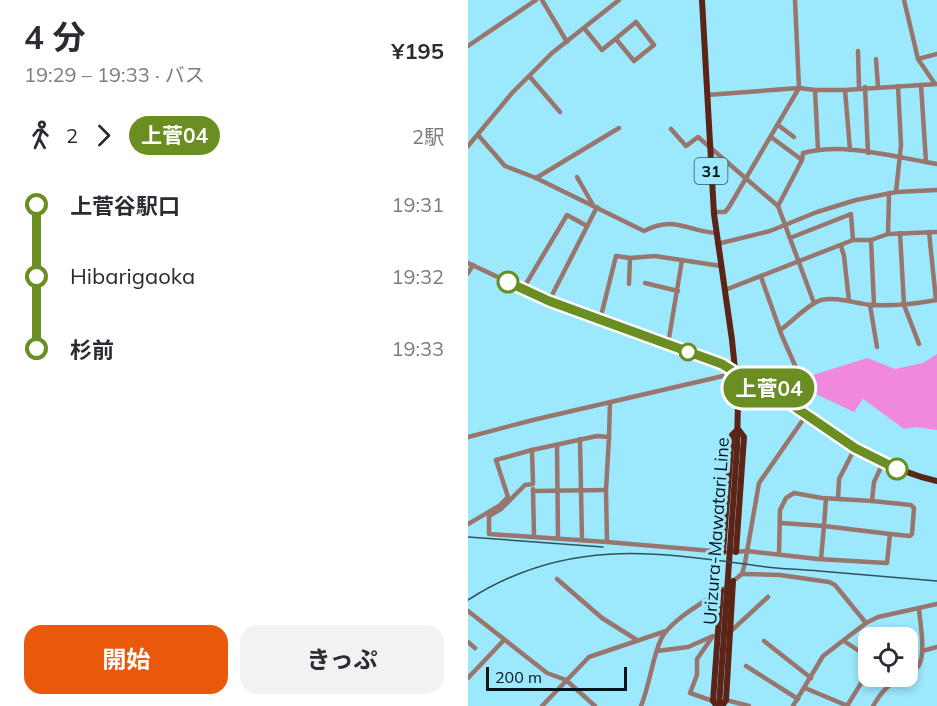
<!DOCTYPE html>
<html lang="ja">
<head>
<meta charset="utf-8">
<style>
	body { margin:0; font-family:Mulish,"Noto Sans JP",sans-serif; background:#f2f2f3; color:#2b2b33; height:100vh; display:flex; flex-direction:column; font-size:22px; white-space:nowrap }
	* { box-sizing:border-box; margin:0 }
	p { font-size:20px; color:#7c7c81 }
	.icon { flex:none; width:33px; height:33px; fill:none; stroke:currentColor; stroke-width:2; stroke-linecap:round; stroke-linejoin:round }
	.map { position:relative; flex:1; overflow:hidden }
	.side { display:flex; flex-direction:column; background:#fff; width:468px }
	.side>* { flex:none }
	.badge { padding:0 12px; border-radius:20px; font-size:21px; line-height:39px }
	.controls { position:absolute; left:390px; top:627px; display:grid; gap:12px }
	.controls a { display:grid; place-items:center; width:60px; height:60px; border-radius:12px; background:#fff; box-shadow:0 3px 9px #0003; font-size:30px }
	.scale { position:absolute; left:18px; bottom:15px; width:141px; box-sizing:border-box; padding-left:6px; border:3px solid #011419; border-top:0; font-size:16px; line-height:21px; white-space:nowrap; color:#011419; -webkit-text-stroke:4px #9ce8fc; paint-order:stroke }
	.map>.badge { position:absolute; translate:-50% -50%; box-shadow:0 0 0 3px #fff }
	.legs { display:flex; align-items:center; gap:9px; height:66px; padding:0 24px; font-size:20px }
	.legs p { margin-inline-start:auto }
	.summary { display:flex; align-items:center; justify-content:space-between; height:102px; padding:0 24px }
	h1 { font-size:33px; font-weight:700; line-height:45px }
	.button { display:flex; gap:12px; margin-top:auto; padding:12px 24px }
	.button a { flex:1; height:69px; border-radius:18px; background:#ea580c; color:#fff; font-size:24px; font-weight:700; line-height:69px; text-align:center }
	.button a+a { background:#f2f2f3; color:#2b2b33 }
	ul { padding:0 24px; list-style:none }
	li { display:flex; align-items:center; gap:21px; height:72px; font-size:22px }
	li i { display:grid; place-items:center; width:9px; height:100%; margin:0 8px; background:currentColor }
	li i::after { content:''; width:15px; height:15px; margin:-8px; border:4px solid; border-radius:50%; background:#fff }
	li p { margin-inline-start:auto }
	li:first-child i { background:linear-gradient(#0000 50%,currentColor 0) }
	li:last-child i { background:linear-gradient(currentColor 50%,#0000 0) }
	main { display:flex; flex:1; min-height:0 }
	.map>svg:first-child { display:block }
</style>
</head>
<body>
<main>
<section class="side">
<div class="summary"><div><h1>4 分</h1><p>19:29 – 19:33 · バス</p></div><b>¥195</b></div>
<div class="legs"><svg class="icon" aria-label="walk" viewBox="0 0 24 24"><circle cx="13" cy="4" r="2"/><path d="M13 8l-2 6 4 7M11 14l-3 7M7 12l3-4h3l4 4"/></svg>2<svg class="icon" aria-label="forward" viewBox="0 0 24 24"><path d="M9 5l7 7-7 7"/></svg><b class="badge" style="background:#6b8e23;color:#fff">上菅04</b><p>2駅</p></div>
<ul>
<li><i style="color:#6b8e23"></i><b>上菅谷駅口</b><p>19:31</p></li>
<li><i style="color:#6b8e23"></i><span>Hibarigaoka</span><p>19:32</p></li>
<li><i style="color:#6b8e23"></i><b>杉前</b><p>19:33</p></li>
</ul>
<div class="button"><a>開始</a><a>きっぷ</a></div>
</section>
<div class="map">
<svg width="469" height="706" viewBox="0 0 469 706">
	<rect width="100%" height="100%" fill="#9ce8fc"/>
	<polygon fill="#f089db" points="469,354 469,430 448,427 436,429 395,399 386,412 350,395 329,380 399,358 427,369 455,363"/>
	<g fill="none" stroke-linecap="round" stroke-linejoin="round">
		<g stroke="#98766e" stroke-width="4.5">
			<polyline points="74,0 99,42"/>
			<polyline points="436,0 450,59 467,84"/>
			<polyline points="116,28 134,50 168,22 186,45 166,61 148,39"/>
			<polyline points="0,46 68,0"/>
			<polyline points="390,51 391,88"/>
			<polyline points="408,59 410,87"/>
			<polyline points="450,59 469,54"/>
			<polyline points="62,77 92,112"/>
			<polyline points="453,85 458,162"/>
			<polyline points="397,87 400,153"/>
			<polyline points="347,90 350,150"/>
			<polyline points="377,90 382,150"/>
			<polyline points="239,95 331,88 347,90 377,90 469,84"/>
			<polyline points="310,125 326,137"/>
			<polyline points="203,129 218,146 230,137 310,206"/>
			<path d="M10,135L37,166L68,178L176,231C207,215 218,231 248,233"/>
			<polyline points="303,137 334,160"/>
			<polyline points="0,146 44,93 84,53 151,0"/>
			<polyline points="109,177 125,205"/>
			<polyline points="68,178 151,128"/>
			<polyline points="428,192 433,145 430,86"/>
			<polyline points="421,193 420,234 469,232"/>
			<polyline points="245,212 257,212 261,207 331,88 327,0"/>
			<polyline points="461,232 468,300"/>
			<polyline points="432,233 436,305 451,344"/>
			<polyline points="322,238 383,214 385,240"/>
			<polyline points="403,240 420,234"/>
			<polyline points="249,244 302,231 349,212 388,200 428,192 469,190"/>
			<polyline points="373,246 376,256 381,301"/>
			<polyline points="0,263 81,301 254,364 268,373"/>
			<polyline points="0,273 5,265"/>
			<polyline points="293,277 314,336 329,370 318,375 301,388"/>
			<polyline points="177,283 210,291"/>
			<polyline points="161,284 162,258"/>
			<polyline points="55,289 99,215 119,226"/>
			<polyline points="257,290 385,240 403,240 406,305"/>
			<polyline points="81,301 129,207"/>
			<path d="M346,303L310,206L334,160L335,153C378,142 425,157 469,164"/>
			<polyline points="402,305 409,347"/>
			<polyline points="132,320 148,256 162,258 187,256 253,266"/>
			<path d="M312,330C324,322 340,304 353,300C369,296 388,304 404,305C426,306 447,304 469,300"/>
			<polyline points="200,344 214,260"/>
			<polygon points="129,436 141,437 138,490 139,542 21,534 21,516 33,509 57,485 65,484 64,450"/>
			<polyline points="0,437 65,420 268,373"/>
			<polyline points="141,437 142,402"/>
			<polyline points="112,439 114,540"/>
			<polyline points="89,445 90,538"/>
			<polyline points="65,489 66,536"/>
			<polyline points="65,491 138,490"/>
			<polyline points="358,498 356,526 422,534"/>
			<polyline points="370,499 371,479 387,448"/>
			<polyline points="313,523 356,526 353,559"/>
			<polyline points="0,524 31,506 40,497 28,460 64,450"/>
			<polyline points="139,542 257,552"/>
			<polyline points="265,552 279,551 350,559 419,563 422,534 442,536 444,534 446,508 443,505 404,501 406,482 415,463"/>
			<polyline points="311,554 312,510 318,498 326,493 354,498 404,501"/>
			<polyline points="274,574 312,575 361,582 367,585 398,623"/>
			<polyline points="89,579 134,618 169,640"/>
			<polyline points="264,582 274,574 277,563 291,483 339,414"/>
			<polyline points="0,611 79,673 98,680 127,706"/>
			<polyline points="263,631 300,597"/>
			<polyline points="296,641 343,678"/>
			<polyline points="376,641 400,657"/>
			<polyline points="0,642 7,648"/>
			<polyline points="189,651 220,647 245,636 229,659 229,675 222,693 245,701"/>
			<polyline points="454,651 469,647"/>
			<polyline points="278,666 330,699"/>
			<path d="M440,674C444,671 449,669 451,665C458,653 452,623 451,609"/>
			<polyline points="0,678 36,640"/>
			<polyline points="337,688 380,706"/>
			<polyline points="258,700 281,706"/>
			<polyline points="74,706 121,657 198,631"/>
			<path d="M173,706C182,684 184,659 193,639C202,620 238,601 255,589"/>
			<polyline points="325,706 355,656 398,623 410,617 469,604"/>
			<polyline points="379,706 400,672"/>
			<path d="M405,706C413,692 421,684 435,676"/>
		</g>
		<g stroke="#5b2417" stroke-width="6">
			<polyline points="234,0 246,214 264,340 270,399 269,448 251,706"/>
			<path d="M268,373C290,377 309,394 328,406C373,437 414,469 469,481"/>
			<polyline points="255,552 264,435 270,429 276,437 268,552"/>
			<polyline points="249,706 245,701 253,590"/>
			<polyline points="254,706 258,700 265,581"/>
		</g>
		<g stroke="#2f535c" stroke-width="1.5">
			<polyline points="0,537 135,547"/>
			<path d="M0,600C96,538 185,551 291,566C311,569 331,569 351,571C390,574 430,578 469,581"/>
		</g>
	</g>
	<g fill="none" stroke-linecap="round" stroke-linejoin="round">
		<g stroke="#fff" stroke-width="14">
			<polyline id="line-1" points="40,282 81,301 254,364 268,373 283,377 387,448 429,469"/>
		</g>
		<use href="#line-1" stroke="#6b8e23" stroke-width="9"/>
	</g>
	<g fill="#fff" stroke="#6b8e23" stroke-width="3">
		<circle cx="40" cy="282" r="10"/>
		<circle cx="220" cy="352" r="8"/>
		<circle cx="429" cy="469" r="10"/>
	</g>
	<g text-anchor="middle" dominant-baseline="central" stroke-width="6" stroke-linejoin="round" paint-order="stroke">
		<rect fill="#9ce8fc" stroke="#30545d" stroke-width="1.5" x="226.5" y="158" width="33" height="26" rx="4.5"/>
		<g font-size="16" font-weight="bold" fill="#011419">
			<text x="243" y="171">31</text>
		</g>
		<g font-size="18" fill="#011419" stroke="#9ce8fc">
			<text transform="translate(248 531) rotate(-86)">Urizura-Mawatari Line</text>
		</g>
	</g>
</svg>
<div class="controls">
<a><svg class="icon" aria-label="locate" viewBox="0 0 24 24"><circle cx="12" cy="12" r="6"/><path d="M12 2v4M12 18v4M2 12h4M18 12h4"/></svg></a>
</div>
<div class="scale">200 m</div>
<b class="badge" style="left:301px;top:388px;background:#6b8e23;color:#fff">上菅04</b>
</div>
</main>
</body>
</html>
